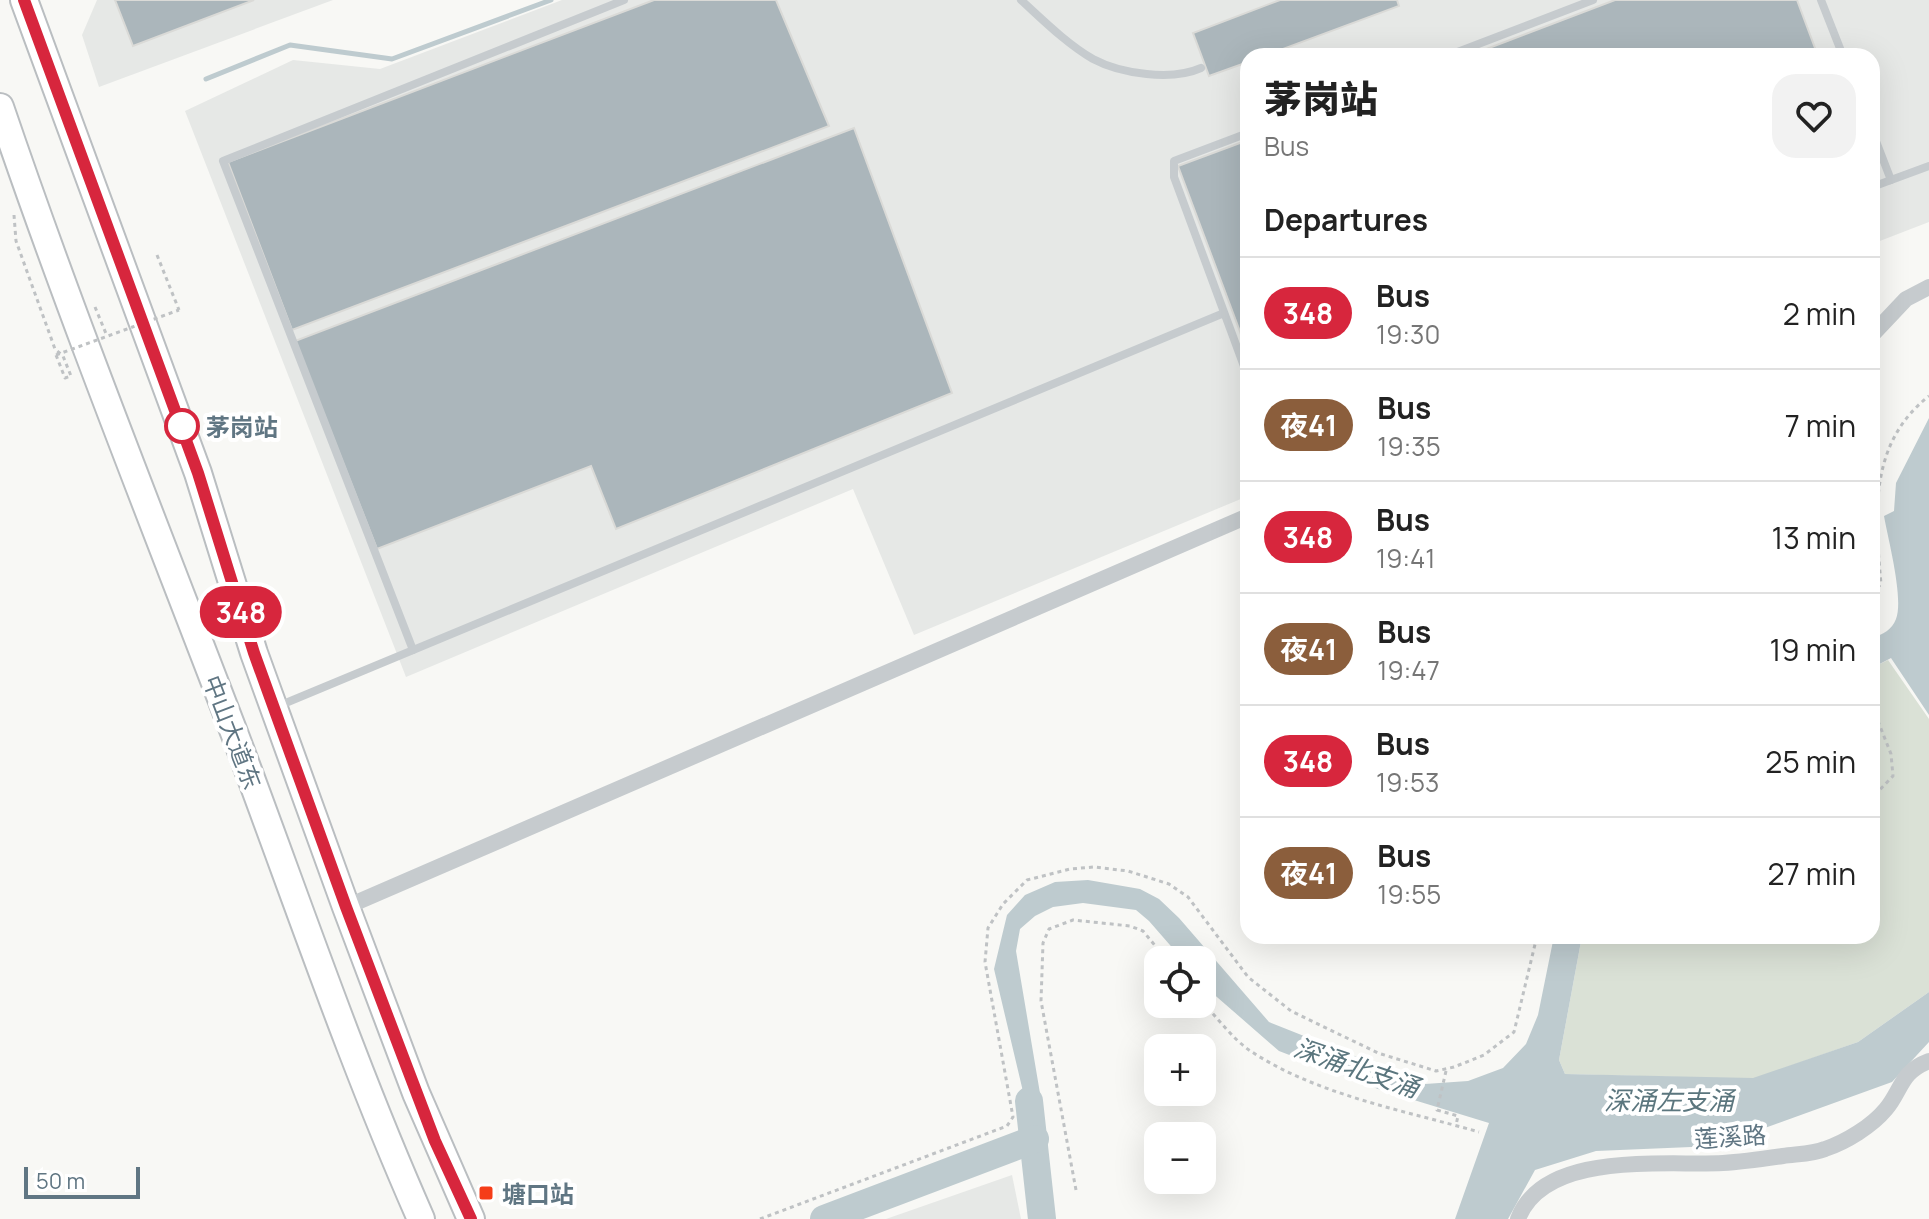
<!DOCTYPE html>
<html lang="en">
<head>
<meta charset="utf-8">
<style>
	body { margin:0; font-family:Manrope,"Noto Sans SC",sans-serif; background:#f2f2f2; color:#222; height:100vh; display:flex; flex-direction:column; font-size:30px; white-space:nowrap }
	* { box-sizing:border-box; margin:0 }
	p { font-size:26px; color:#767676 }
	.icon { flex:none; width:44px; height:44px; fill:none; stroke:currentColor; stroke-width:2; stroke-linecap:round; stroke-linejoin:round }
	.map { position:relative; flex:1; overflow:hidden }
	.details { position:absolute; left:1240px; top:48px; width:640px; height:896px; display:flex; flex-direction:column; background:#fff; border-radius:24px; box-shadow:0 8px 32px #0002 }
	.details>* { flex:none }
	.badge { padding:0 16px; border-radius:26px; font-size:28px; line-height:52px }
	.tools { position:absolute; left:1144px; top:946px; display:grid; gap:16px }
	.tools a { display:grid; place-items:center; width:72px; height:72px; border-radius:16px; background:#fff; box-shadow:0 8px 32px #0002; font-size:40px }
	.scale { position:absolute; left:24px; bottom:20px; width:116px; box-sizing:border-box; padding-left:8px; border:4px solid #607683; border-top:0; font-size:22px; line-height:28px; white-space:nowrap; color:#607683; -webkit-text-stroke:6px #fff; paint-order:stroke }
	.map>.badge { position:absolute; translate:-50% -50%; box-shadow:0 0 0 4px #fff }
	h2 { padding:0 24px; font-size:30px; line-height:72px }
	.round { display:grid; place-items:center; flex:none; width:84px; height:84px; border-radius:24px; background:#f2f2f2 }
	.head { display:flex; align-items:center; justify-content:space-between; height:136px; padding:0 24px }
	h1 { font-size:38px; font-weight:800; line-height:60px }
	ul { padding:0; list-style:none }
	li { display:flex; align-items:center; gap:24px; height:112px; padding:0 24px; border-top:2px solid #e0e0e0 }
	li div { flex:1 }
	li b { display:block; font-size:30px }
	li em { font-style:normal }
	li .badge { min-width:88px; font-weight:700; text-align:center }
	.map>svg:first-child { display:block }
</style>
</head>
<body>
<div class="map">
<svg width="1929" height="1219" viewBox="0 0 1929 1219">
	<rect width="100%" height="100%" fill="#f8f8f5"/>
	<g fill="#e6e8e6">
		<polygon points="97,0 333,0 99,87 82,35"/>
		<polygon points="562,0 1929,0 1929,222 1872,244 1872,56 1248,56 1248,496 914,635 853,489 406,677 185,111 293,60 380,69"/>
		<polygon points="1012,1175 1021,1219 886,1219"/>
	</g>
	<polygon fill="#dae1d6" points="1888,660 1929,719 1929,992 1858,1042 1753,1079 1565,1074 1559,1060 1582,936 1872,936 1872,668"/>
	<g fill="#becbcf">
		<path d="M1929,418V715L1891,658L1872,668V638C1883,634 1892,630 1896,619C1904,599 1888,539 1884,516L1894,511L1896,483Z"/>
		<polygon points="1088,880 1140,889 1159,899 1179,918 1269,1022 1425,1084 1468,1081 1503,1068 1526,1044 1538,1015 1554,936 1582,936 1559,1060 1565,1074 1753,1078 1858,1042 1929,992 1929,1042 1892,1082 1715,1146 1596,1151 1535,1170 1508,1219 1455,1219 1489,1123 1378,1089 1279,1051 1202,984 1202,960 1183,960 1149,921 1136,910 1083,903 1053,907 1035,916 1020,929 1016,951 1044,1117 1055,1219 1042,1219 1043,1176 994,969 1007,915 1025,895 1055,882"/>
	</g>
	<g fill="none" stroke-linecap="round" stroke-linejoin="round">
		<polyline stroke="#becbcf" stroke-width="5" points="206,79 290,45 392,59 551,0"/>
		<g stroke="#becbcf" stroke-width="28">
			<polyline points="1029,1101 1042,1219"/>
			<polyline points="824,1219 1035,1139"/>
		</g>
	</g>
	<g fill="#abb6bb" stroke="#dadad7" stroke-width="2">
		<polygon points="115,0 254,0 133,46"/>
		<polygon points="654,0 776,0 829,126 292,330 228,162"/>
		<polygon points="1280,0 1397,0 1399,6 1264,56 1248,56 1248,62 1209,76 1193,33"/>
		<polygon points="1615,0 1797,0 1818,56 1468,56"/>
		<polygon points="854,128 952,393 616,529 591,466 377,549 295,341"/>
		<polygon points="1248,140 1248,353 1178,166"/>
	</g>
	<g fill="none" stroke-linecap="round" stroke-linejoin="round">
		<g stroke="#babec1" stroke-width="30">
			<g id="trunk">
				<polyline points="24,0 198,473 254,653 346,907 416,1093 471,1219"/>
				<path d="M0,107C72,319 155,526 235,735C296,897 351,1061 421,1219"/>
			</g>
		</g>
		<g stroke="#bfc2c4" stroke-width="3" stroke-dasharray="4 4" stroke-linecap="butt">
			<polyline points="14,215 16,241 55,349 63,356 71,376 65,378 56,355"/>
			<polyline points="157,255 179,310"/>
			<polyline points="95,307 107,336"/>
			<path d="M1872,594L1881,584C1875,515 1868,444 1929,396"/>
			<polyline points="1872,706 1891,754 1893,776 1872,798"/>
			<path d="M1202,1002C1217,1017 1232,1038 1249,1050C1316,1095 1403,1110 1479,1132"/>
			<polyline points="1446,1071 1437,1110 1458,1116 1456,1125"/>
			<polyline points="1076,1190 1041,1001 1043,943 1049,929 1073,920 1130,926 1143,931 1167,960"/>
			<polyline points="760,1219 1007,1126 1013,1117 985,962 988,928 1003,904 1027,880 1070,869 1094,867 1128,871 1169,884 1188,897 1248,977 1291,1011 1378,1053 1436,1071 1454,1067 1484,1055 1514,1032 1537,936"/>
		</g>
		<g stroke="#c6cbce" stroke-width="8">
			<path d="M1021,0C1043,20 1067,44 1093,59C1121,74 1172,81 1201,68"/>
			<polyline points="1821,0 1843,56"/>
			<polyline points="1447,56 1593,0"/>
			<polyline points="1872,131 1891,180"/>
			<polyline points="1248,133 1174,161 1174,177 1248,377"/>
			<polyline points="1872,187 1929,166"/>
			<polyline points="413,650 223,161 624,0"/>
			<polyline points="276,707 1224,313"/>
		</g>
		<g stroke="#c6cbce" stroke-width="16">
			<polyline points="1872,335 1906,299 1929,287"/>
			<polyline points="346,907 1248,516"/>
			<path d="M1518,1219C1544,1150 1664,1166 1723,1163C1743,1162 1763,1159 1783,1156C1796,1154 1813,1154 1825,1149C1846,1142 1872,1126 1886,1109C1902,1090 1900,1072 1929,1061"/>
		</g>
		<use href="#trunk" stroke="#fff" stroke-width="26"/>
		<polyline stroke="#bfc2c4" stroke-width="3" stroke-dasharray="4 4" stroke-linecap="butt" points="56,355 179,310"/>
	</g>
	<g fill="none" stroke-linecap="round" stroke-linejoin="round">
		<g stroke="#fff" stroke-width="18">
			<polyline id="line" points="24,0 198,473 254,653 346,907 435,1141 471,1219"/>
		</g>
		<use href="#line" stroke="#d7263d" stroke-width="12"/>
	</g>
	<circle fill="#fff" stroke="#d7263d" stroke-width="4" cx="182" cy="426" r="16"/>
	<rect fill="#f53d18" stroke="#fff" stroke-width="3" x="478" y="1185" width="16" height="16" rx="4"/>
	<g text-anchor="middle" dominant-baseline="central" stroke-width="8" stroke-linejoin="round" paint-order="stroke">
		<g font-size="24" font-weight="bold" fill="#607683" stroke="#fff" text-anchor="start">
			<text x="206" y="426">茅岗站</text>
		</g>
		<g font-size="24" fill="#607683" stroke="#fff">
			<text transform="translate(233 732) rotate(69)">中山大道东</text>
			<text transform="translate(1730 1136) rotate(-4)">莲溪路</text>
		</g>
		<g font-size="24" font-weight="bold" fill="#607683" stroke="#fff" text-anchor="start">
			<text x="502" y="1193">塘口站</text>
		</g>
		<g font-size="26" font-style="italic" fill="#5b767e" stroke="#fff">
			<text transform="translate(1357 1067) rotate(19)">深涌北支涌</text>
			<text x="1669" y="1100">深涌左支涌</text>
		</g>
	</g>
</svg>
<div class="tools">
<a><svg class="icon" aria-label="locate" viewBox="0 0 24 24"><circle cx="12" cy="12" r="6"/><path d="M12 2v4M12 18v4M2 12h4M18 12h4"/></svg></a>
<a>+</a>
<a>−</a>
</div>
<div class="scale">50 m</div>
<b class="badge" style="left:241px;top:612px;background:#d7263d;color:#fff">348</b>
<section class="details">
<div class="head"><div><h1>茅岗站</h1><p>Bus</p></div><a class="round"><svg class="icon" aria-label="heart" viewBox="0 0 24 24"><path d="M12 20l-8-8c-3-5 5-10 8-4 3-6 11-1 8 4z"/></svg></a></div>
<h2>Departures</h2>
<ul>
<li><span class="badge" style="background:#d7263d;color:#fff">348</span><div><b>Bus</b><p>19:30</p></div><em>2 min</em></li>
<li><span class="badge" style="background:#8b5e3c;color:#fff">夜41</span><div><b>Bus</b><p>19:35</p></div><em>7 min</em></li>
<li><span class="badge" style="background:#d7263d;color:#fff">348</span><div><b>Bus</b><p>19:41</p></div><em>13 min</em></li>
<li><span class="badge" style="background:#8b5e3c;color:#fff">夜41</span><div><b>Bus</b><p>19:47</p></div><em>19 min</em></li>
<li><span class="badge" style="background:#d7263d;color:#fff">348</span><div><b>Bus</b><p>19:53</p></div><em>25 min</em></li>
<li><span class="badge" style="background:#8b5e3c;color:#fff">夜41</span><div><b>Bus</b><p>19:55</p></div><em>27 min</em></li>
</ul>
</section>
</div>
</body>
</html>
